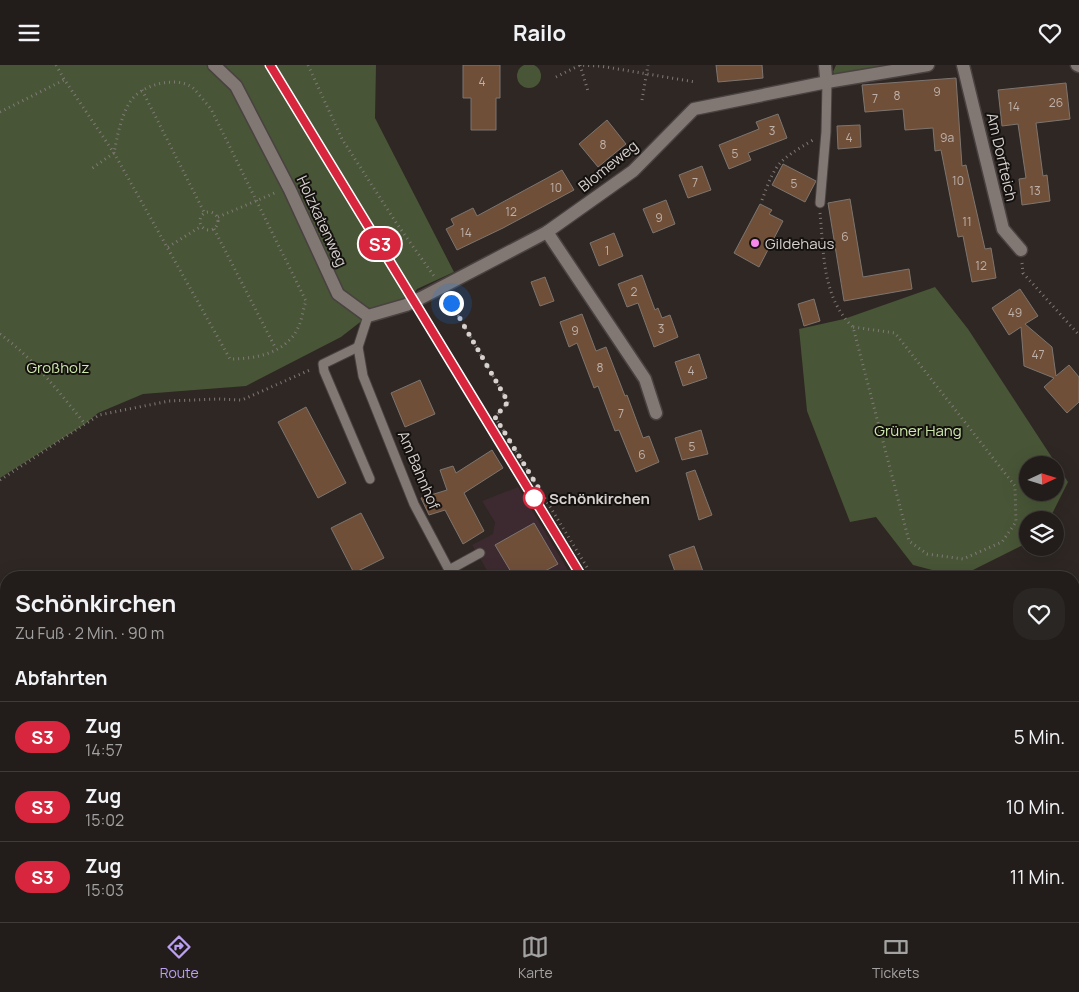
<!DOCTYPE html>
<html lang="de">
<head>
<meta charset="utf-8">
<style>
	body { margin:0; font-family:Manrope,sans-serif; background:#2a2623; color:#f1f3f6; height:100vh; display:flex; flex-direction:column; font-size:19px; white-space:nowrap }
	* { box-sizing:border-box; margin:0 }
	p { font-size:16px; color:#a2a2a2 }
	.icon { flex:none; width:28px; height:28px; fill:none; stroke:currentColor; stroke-width:2; stroke-linecap:round; stroke-linejoin:round }
	.map { position:relative; flex:1; overflow:hidden }
	.panel { position:absolute; left:0px; top:506px; width:1080px; height:351px; display:flex; flex-direction:column; background:#221d1a; border-radius:20px 20px 0 0; box-shadow:0 5px 20px #0002,0 0 0 1px #3f3b39 }
	.panel>* { flex:none }
	.badge { padding:0 10px; border-radius:16px; font-size:18px; line-height:32px }
	.needle { width:32px; rotate:86deg }
	.buttons { position:absolute; left:1019px; top:391px; display:grid; gap:10px }
	.buttons a { display:grid; place-items:center; width:45px; height:45px; border-radius:50%; background:#221d1a; box-shadow:0 5px 20px #0002,0 0 0 1px #3f3b39; font-size:25px }
	.you { position:absolute; width:25px; height:25px; margin:-12px; border:4px solid #fff; border-radius:50%; background:#1a73e8; box-shadow:0 0 0 8px #1a73e833 }
	.map>.badge { position:absolute; translate:-50% -50%; box-shadow:0 0 0 2px #fff }
	h2 { padding:0 15px; font-size:19px; line-height:45px }
	.round { display:grid; place-items:center; flex:none; width:52px; height:52px; border-radius:20px; background:#2a2623 }
	.summary { display:flex; align-items:center; justify-content:space-between; height:85px; padding:0 15px }
	h1 { font-size:24px; font-weight:700; line-height:38px }
	ul { padding:0; list-style:none }
	li { display:flex; align-items:center; gap:15px; height:70px; padding:0 15px; border-top:1px solid #3f3b39 }
	li div { flex:1 }
	li b { display:block; font-size:19px }
	li em { font-style:normal }
	li .badge { min-width:55px; font-weight:700; text-align:center }
	header { display:flex; justify-content:space-between; align-items:center; height:65px; padding:0 15px; background:#221d1a; font-size:22px; font-weight:700 }
	.tab-bar { display:flex; justify-content:space-around; align-items:center; height:70px; border-top:1px solid #3f3b39; background:#221d1a; font-size:14px; color:#a2a2a2 }
	.tab-bar a { display:grid; justify-items:center; gap:2px }
	.tab-bar .current { color:#bca0f2 }
	.map>svg:first-child { display:block }
</style>
</head>
<body>
<header><svg class="icon" aria-label="menu" viewBox="0 0 24 24"><path d="M4 6h16M4 12h16M4 18h16"/></svg>Railo<svg class="icon" aria-label="heart" viewBox="0 0 24 24"><path d="M12 20l-8-8c-3-5 5-10 8-4 3-6 11-1 8 4z"/></svg></header>
<div class="map">
<svg width="1079" height="857" viewBox="0 0 1079 857">
	<rect width="100%" height="100%" fill="#2e2723"/>
	<polygon fill="#3d2a30" points="518,422 572,512 491,512 472,480 493,469 495,457 482,436"/>
	<g fill="#485536" fill-rule="evenodd">
		<circle cx="529" cy="11" r="12"/>
		<polygon points="0,0 376,0 375,53 454,207 417,224 406,240 368,251 341,272 246,321 143,329 98,348 85,359 0,413"/>
		<polygon points="836,0 889,0 835,10 833,7"/>
		<path d="M935,222L968,264L1068,417L1049,455H1028L1027,478L959,512L913,500L876,452L850,457L807,346L799,264L844,254ZM1028,400H1055V428H1028Z"/>
	</g>
	<g fill="none" stroke-linecap="round" stroke-linejoin="round">
		<polyline stroke="#031a23" stroke-width="5" points="812,851 817,857"/>
	</g>
	<g fill="#704f39" stroke="#7d7570">
		<polygon points="463,0 500,0 500,33 496,33 496,65 471,65 471,33 463,33"/>
		<polygon points="716,0 762,0 763,13 718,17"/>
		<polygon points="956,13 962,101 966,100 985,184 991,183 996,213 972,217 963,171 958,172 941,85 935,86 933,63 905,65 903,44 865,47 862,20"/>
		<polygon points="1066,18 1070,54 1036,58 1043,111 1047,110 1050,136 1022,140 1019,114 1026,113 1018,59 1002,61 998,25"/>
		<polygon points="778,49 787,73 748,88 751,95 729,104 719,80 759,64 756,57"/>
		<polygon points="607,55 626,79 598,102 579,79"/>
		<polygon points="860,60 861,82 838,84 837,61"/>
		<polygon points="783,99 816,116 805,137 772,120"/>
		<polygon points="702,101 711,125 688,133 679,110"/>
		<polygon points="562,105 574,125 503,163 457,185 446,164 454,160 451,154 473,143 477,151"/>
		<polygon points="850,134 863,212 909,204 912,224 844,236 828,138"/>
		<polygon points="666,135 675,159 653,168 643,144"/>
		<polygon points="760,139 772,145 769,149 783,156 759,202 734,188"/>
		<polygon points="614,168 623,191 599,201 590,178"/>
		<polygon points="642,210 655,245 658,243 662,253 670,250 678,272 654,282 638,238 627,242 618,219"/>
		<polygon points="545,212 554,236 540,241 531,217"/>
		<polygon points="1020,224 1038,251 1025,259 1052,282 1056,311 1069,300 1079,312 1079,337 1067,348 1044,322 1054,313 1024,301 1021,262 1009,270 992,243"/>
		<polygon points="814,234 820,256 804,261 798,239"/>
		<polygon points="582,249 596,286 606,282 625,331 627,330 643,373 649,371 659,397 636,407 619,365 615,366 598,321 594,323 577,278 569,282 560,257"/>
		<polygon points="699,289 707,313 683,321 675,297"/>
		<polygon points="420,315 435,349 405,362 391,328"/>
		<polygon points="306,342 346,418 318,433 278,357"/>
		<polygon points="701,365 708,389 682,395 675,373"/>
		<polygon points="492,385 503,403 464,428 484,466 463,479 445,445 429,450 421,433 447,425 440,405 453,401 456,408"/>
		<polygon points="695,405 712,450 699,455 686,408"/>
		<polygon points="361,448 384,493 354,508 331,463"/>
		<polygon points="534,458 558,499 534,512 514,512 495,480"/>
		<polygon points="694,481 705,512 677,512 669,490"/>
	</g>
	<g fill="none" stroke-linecap="round" stroke-linejoin="round">
		<g stroke="#494240" stroke-width="11">
			<g id="lane">
				<polyline points="820,138 826,67 827,17"/>
				<polyline points="368,251 358,282 363,311 414,439 449,505 480,488"/>
				<polyline points="358,282 323,299 324,306 370,414"/>
			</g>
		</g>
		<g stroke="#494240" stroke-width="15">
			<g id="street">
				<polyline points="214,0 236,21 290,125 338,229 368,251 406,240 421,233 547,167 633,106 694,44 827,17 928,0"/>
				<polyline points="825,0 826,12"/>
				<polyline points="963,0 1003,164 1021,185"/>
				<polyline points="547,167 645,314 656,348"/>
				<polyline points="1074,595 1079,596"/>
			</g>
		</g>
		<g stroke="#494240" stroke-width="15">
			<polyline id="secondary" points="1077,0 1079,1"/>
		</g>
		<g stroke="#807a77" stroke-width="3" stroke-dasharray="1 4" stroke-linecap="butt">
			<path d="M56,0L64,14L114,88L230,294C256,294 286,288 298,263C302,255 303,244 306,236L211,44C205,37 199,29 193,23C177,10 140,20 130,37C121,51 117,72 114,88L91,104"/>
			<polyline points="308,0 342,74 397,159 434,211"/>
			<polyline points="580,0 588,26"/>
			<polyline points="556,12 580,0 600,1 695,17"/>
			<polyline points="142,25 204,147"/>
			<polyline points="642,35 648,0"/>
			<polyline points="0,47 64,15"/>
			<path d="M762,135C776,97 778,96 813,75"/>
			<circle cx="209" cy="156" r="9"/>
			<path d="M820,148C824,188 822,233 853,262L909,476L927,489L963,494L1002,477L1016,457L1015,421L895,268L853,262"/>
			<polyline points="218,152 277,127"/>
			<polyline points="214,164 276,284"/>
			<polyline points="168,182 200,162"/>
			<polyline points="1022,198 1023,208 1079,270"/>
			<polyline points="448,233 508,337 495,352 593,512"/>
			<path d="M0,269C34,294 59,327 85,359"/>
			<polyline points="0,415 99,350 169,336 218,334 242,335 312,304"/>
			<polyline points="1074,693 1079,695"/>
			<polyline points="823,851 828,857"/>
			<polyline points="1035,851 1039,857"/>
		</g>
		<use href="#lane" stroke="#817874" stroke-width="9"/>
		<use href="#street" stroke="#817874" stroke-width="12"/>
		<use href="#secondary" stroke="#817874" stroke-width="12"/>
		<g stroke="#8b8582" stroke-width="4">
			<polyline points="270,0 582,512"/>
			<polyline points="793,851 797,857"/>
		</g>
	</g>
	<g fill="none" stroke-linecap="round" stroke-linejoin="round">
		<g stroke="#fff" stroke-width="11">
			<polyline id="line" points="270,0 582,512"/>
		</g>
		<use href="#line" stroke="#d7263d" stroke-width="8"/>
		<polyline stroke="#d7d2d0" stroke-width="5" stroke-dasharray="0 9" points="451,238 508,337 495,352 538,422 534,433"/>
	</g>
	<circle fill="#f788ec" stroke="#14110f" stroke-width="2" cx="755" cy="178" r="5"/>
	<circle fill="#fff" stroke="#d7263d" stroke-width="2.5" cx="534" cy="433" r="10"/>
	<g text-anchor="middle" dominant-baseline="central" stroke-width="4" stroke-linejoin="round" paint-order="stroke">
		<g font-size="12" fill="#bdb1aa">
			<text x="482" y="16">4</text>
			<text x="937" y="26">9</text>
			<text x="897" y="30">8</text>
			<text x="875" y="33">7</text>
			<text x="1056" y="37">26</text>
			<text x="1014" y="41">14</text>
			<text x="772" y="65">3</text>
			<text x="849" y="72">4</text>
			<text x="947" y="72">9a</text>
			<text x="603" y="79">8</text>
			<text x="735" y="88">5</text>
			<text x="958" y="115">10</text>
			<text x="695" y="117">7</text>
			<text x="794" y="118">5</text>
			<text x="556" y="122">10</text>
			<text x="1035" y="125">13</text>
			<text x="511" y="146">12</text>
			<text x="659" y="152">9</text>
			<text x="967" y="156">11</text>
			<text x="466" y="167">14</text>
			<text x="845" y="171">6</text>
			<text x="607" y="185">1</text>
			<text x="981" y="200">12</text>
			<text x="634" y="226">2</text>
			<text x="1015" y="247">49</text>
			<text x="661" y="263">3</text>
			<text x="575" y="265">9</text>
			<text x="1038" y="289">47</text>
			<text x="600" y="302">8</text>
			<text x="691" y="305">4</text>
			<text x="621" y="348">7</text>
			<text x="692" y="381">5</text>
			<text x="642" y="389">6</text>
		</g>
		<g font-size="15" fill="#d7d2d0" stroke="#14110f">
			<text transform="translate(1002 92) rotate(77)">Am Dorfteich</text>
			<text transform="translate(608 101) rotate(-39)">Blomeweg</text>
			<text transform="translate(322 156) rotate(65)">Holzkatenweg</text>
			<text transform="translate(419 405) rotate(67)">Am Bahnhof</text>
		</g>
		<g font-size="15" fill="#d7d2d0" stroke="#14110f" text-anchor="start">
			<text x="765" y="178">Gildehaus</text>
		</g>
		<g font-size="15" fill="#cfeaac" stroke="#14110f">
			<text x="58" y="302">Großholz</text>
			<text x="918" y="365">Grüner Hang</text>
		</g>
		<g font-size="15" font-weight="bold" fill="#d7d2d0" stroke="#14110f" text-anchor="start">
			<text x="549" y="433">Schönkirchen</text>
		</g>
	</g>
</svg>
<div class="buttons">
<a><svg class="needle" viewBox="-14 -14 28 28"><path d="M0-13l5 13h-10z" fill="#e53935"/><path d="M0 13l5-13h-10z" fill="#a2a2a2"/></svg></a>
<a><svg class="icon" aria-label="layers" viewBox="0 0 24 24"><path d="M12 4l9 5-9 5-9-5zM3 14l9 5 9-5"/></svg></a>
</div>
<div class="you" style="left:451px;top:238px"></div>
<b class="badge" style="left:380px;top:179px;background:#d7263d;color:#fff">S3</b>
<section class="panel">
<div class="summary"><div><h1>Schönkirchen</h1><p>Zu Fuß · 2 Min. · 90 m</p></div><a class="round"><svg class="icon" aria-label="heart" viewBox="0 0 24 24"><path d="M12 20l-8-8c-3-5 5-10 8-4 3-6 11-1 8 4z"/></svg></a></div>
<h2>Abfahrten</h2>
<ul>
<li><span class="badge" style="background:#d7263d;color:#fff">S3</span><div><b>Zug</b><p>14:57</p></div><em>5 Min.</em></li>
<li><span class="badge" style="background:#d7263d;color:#fff">S3</span><div><b>Zug</b><p>15:02</p></div><em>10 Min.</em></li>
<li><span class="badge" style="background:#d7263d;color:#fff">S3</span><div><b>Zug</b><p>15:03</p></div><em>11 Min.</em></li>
</ul>
</section>
</div>
<nav class="tab-bar">
<a class="current"><svg class="icon" aria-label="directions" viewBox="0 0 24 24"><path d="M12 3l9 9-9 9-9-9zM9 14v-3h6M13 9l2 2-2 2"/></svg>Route</a>
<a><svg class="icon" aria-label="map" viewBox="0 0 24 24"><path d="M3 6l6-2 6 2 6-2v14l-6 2-6-2-6 2zM9 4v14M15 6v14"/></svg>Karte</a>
<a><svg class="icon" aria-label="tickets" viewBox="0 0 24 24"><path d="M3 7h18v10H3zM15 7v10"/></svg>Tickets</a>
</nav>
</body>
</html>
